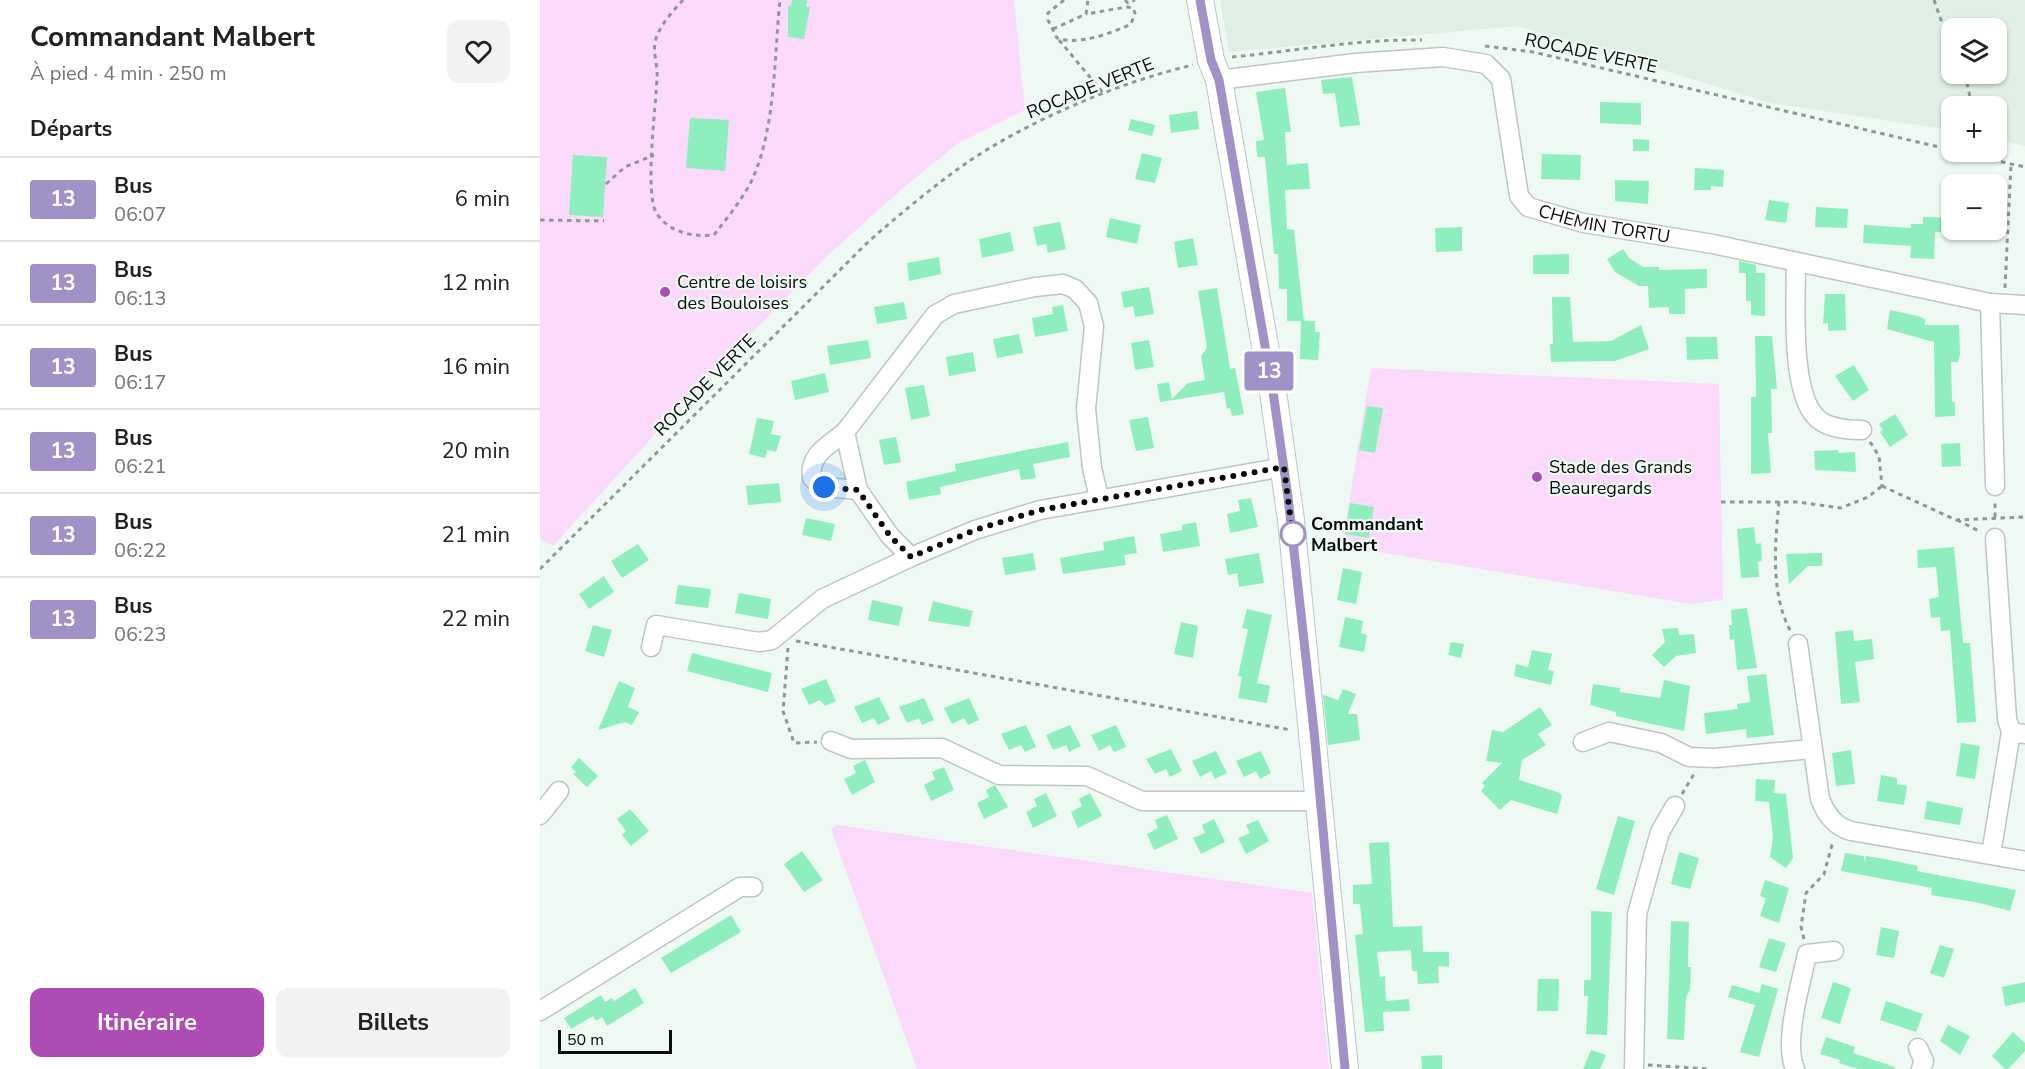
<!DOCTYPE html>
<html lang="fr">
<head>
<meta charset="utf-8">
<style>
	body { margin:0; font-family:"Nunito Sans",sans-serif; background:#f2f2f2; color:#222; height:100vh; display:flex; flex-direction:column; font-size:22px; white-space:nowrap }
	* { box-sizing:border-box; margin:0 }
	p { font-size:20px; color:#767676 }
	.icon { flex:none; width:33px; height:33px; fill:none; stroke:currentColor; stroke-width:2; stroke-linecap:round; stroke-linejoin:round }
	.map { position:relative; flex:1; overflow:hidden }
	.drawer { display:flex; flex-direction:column; background:#fff; width:540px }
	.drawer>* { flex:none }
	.badge { padding:0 12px; border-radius:4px; font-size:21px; line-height:39px }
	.fabs { position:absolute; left:1401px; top:18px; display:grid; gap:12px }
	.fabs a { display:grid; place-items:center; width:66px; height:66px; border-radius:12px; background:#fff; box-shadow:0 2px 4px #0004; font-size:30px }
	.scale { position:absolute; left:18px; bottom:15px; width:114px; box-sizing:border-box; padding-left:6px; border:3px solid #090c0a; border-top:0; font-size:16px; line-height:21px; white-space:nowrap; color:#090c0a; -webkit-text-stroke:4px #eff9f4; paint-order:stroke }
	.you { position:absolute; width:30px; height:30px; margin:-15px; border:4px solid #fff; border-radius:50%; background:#1a73e8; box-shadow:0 0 0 9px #1a73e833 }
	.map>.badge { position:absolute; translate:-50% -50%; box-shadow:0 0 0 3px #fff }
	h2 { padding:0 30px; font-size:22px; line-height:54px }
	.round { display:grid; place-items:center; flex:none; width:63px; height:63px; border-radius:12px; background:#f2f2f2 }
	.overview { display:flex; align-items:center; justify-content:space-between; height:102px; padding:0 30px }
	h1 { font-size:28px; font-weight:700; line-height:45px }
	.action { display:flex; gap:12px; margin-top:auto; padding:12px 30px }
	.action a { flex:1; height:69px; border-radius:12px; background:#ad4cb4; color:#fff; font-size:24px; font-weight:700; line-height:69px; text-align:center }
	.action a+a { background:#f2f2f2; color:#222 }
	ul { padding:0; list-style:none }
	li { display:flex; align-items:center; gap:18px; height:84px; padding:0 30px; border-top:2px solid #e0e0e0 }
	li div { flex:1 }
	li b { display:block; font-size:22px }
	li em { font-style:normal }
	li .badge { min-width:66px; font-weight:700; text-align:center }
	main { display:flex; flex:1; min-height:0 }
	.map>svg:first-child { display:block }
</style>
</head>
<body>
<main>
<section class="drawer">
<div class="overview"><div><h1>Commandant Malbert</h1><p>À pied · 4 min · 250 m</p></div><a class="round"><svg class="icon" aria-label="heart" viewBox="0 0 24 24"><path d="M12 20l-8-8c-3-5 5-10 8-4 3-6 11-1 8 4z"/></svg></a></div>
<h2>Départs</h2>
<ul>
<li><span class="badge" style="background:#a092c6;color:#fff">13</span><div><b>Bus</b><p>06:07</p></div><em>6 min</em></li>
<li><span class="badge" style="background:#a092c6;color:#fff">13</span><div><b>Bus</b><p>06:13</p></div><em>12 min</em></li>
<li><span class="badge" style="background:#a092c6;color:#fff">13</span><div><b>Bus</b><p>06:17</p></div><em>16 min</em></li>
<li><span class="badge" style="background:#a092c6;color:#fff">13</span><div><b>Bus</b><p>06:21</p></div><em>20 min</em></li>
<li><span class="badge" style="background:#a092c6;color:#fff">13</span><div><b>Bus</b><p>06:22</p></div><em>21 min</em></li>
<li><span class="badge" style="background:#a092c6;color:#fff">13</span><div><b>Bus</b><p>06:23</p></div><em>22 min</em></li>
</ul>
<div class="action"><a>Itinéraire</a><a>Billets</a></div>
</section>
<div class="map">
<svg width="1485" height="1069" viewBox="0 0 1485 1069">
	<rect width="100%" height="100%" fill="#eff9f4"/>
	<path fill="#dfefe6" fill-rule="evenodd" d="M680,0H1485V146L1457,140L1456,106H1412L1411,130L1230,103L978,26L689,52ZM1412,28H1456V74H1412Z"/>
	<g fill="#fad9fb">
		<polygon points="0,0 474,0 485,110 417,144 363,188 288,255 150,396 13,546 0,539"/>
		<polygon points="831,368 1179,384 1183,600 1151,604 802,546"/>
		<polygon points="296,825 772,893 789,1069 377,1069 291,829"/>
	</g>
	<g fill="#8feebe">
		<polygon points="252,0 267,0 266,7 270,7 264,39 248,37 248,6 251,6"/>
		<polygon points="812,77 820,125 800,127 795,93 783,94 781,80"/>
		<polygon points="745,88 751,132 745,132 747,165 768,163 770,189 745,190 747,229 754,230 764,321 747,321 747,289 739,289 738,254 734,254 725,157 717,157 716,141 724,140 716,92"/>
		<polygon points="1060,102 1101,103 1101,125 1060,123"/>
		<polygon points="657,111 659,129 631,133 629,115"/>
		<polygon points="150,118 189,120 185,171 146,168"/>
		<polygon points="591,119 615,125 612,136 588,130"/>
		<polygon points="1093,139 1109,140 1109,151 1093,151"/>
		<polygon points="602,153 622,158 615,183 595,179"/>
		<polygon points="1002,154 1041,155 1040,180 1001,179"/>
		<polygon points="33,155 67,157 63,217 29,215"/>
		<polygon points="1155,168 1184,170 1183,187 1171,186 1171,190 1154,190"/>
		<polygon points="1075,180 1109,181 1108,204 1075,201"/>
		<polygon points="1229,200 1249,203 1246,223 1225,220"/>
		<polygon points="1276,207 1308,209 1307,228 1275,227"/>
		<polygon points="1383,217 1410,218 1410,232 1395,232 1394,259 1370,258 1371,246 1323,243 1324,225 1371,228 1371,224 1383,224"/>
		<polygon points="570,218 601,225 597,244 566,237"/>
		<polygon points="520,222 526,249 508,253 506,244 497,246 493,227"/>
		<polygon points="922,227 922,251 896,252 895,228"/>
		<polygon points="470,232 474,251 442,258 439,239"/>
		<polygon points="653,238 658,265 638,268 634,242"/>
		<polygon points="1083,249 1089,258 1103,267 1119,267 1119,270 1167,269 1167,288 1145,289 1145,314 1129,314 1129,307 1109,308 1108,286 1099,286 1075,272 1067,259"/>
		<polygon points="1029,254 1029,274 993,274 993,255"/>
		<polygon points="399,257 401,274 369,281 367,263"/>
		<polygon points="1199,261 1216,265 1216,273 1225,273 1225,316 1211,315 1211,301 1206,301 1206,273 1199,273"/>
		<polygon points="609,287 614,314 595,317 593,306 584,308 581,292"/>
		<polygon points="677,288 690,369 695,368 704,414 692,416 690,408 687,409 684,392 620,402 617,384 629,382 632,399 648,383 665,380 661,356 667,348 658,291"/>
		<polygon points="1285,294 1305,294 1306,330 1288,331 1288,323 1283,324"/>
		<polygon points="1012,297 1030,297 1033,342 1071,341 1101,325 1109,349 1075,361 1011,362 1010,344 1013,344"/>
		<polygon points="364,302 367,319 337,324 334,307"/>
		<polygon points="523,305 528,331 495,337 492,318 513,314 512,307"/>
		<polygon points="1350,310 1378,316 1386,320 1384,325 1419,325 1420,354 1418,362 1411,362 1412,402 1415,402 1415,416 1395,417 1394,342 1347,329"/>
		<polygon points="761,321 775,321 775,332 780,332 778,360 760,359"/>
		<polygon points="479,334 483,353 457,358 453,339"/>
		<polygon points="1215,336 1232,336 1237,389 1231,389 1232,433 1228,433 1231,473 1211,474 1211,397 1216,397"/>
		<polygon points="1146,337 1177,337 1178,359 1147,360"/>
		<polygon points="328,340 331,358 290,365 287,346"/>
		<polygon points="609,340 614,367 595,370 591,343"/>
		<polygon points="433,352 436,371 409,376 406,357"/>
		<polygon points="1314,365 1329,390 1313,401 1295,376"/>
		<polygon points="285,373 289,392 255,400 251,381"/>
		<polygon points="384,385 390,416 371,420 365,388"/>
		<polygon points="827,406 843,408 835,453 819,450"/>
		<polygon points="1355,414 1368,435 1350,447 1340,432 1343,430 1339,424"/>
		<polygon points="608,417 614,448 596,451 589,420"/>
		<polygon points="217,418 234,421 231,434 241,436 236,452 227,450 225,458 209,454"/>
		<polygon points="356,437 361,462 344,465 339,440"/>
		<polygon points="528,442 530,457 493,464 496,478 481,480 479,469 400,487 401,494 369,500 366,482 416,471 415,464"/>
		<polygon points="1420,443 1421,466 1402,467 1401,444"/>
		<polygon points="1298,450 1298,453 1315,452 1316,472 1275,470 1274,451"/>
		<polygon points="239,483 241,502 208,505 206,486"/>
		<polygon points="711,498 718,527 690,533 687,514 700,511 698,500"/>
		<polygon points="810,503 834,507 829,538 805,534"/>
		<polygon points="266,518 295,524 291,541 262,535"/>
		<polygon points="656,522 660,546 623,552 620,534 642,530 642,525"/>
		<polygon points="1214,527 1216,544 1221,543 1222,561 1218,562 1219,577 1201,578 1197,529"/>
		<polygon points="594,536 597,553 584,555 586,565 523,574 520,558 564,550 563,542"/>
		<polygon points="98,544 109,560 82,578 71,561"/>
		<polygon points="1414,547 1423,643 1430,643 1436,722 1417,723 1410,630 1401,631 1400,617 1391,618 1389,599 1399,597 1396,567 1378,568 1377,550"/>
		<polygon points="493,553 496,570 465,575 462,558"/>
		<polygon points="719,553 724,583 699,587 697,573 688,575 685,559"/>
		<polygon points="1282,553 1282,566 1268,566 1249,584 1246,554"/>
		<polygon points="803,568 822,572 816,604 797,600"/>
		<polygon points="64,576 74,592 49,609 39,594"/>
		<polygon points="138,585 171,589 168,608 135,604"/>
		<polygon points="199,593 231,599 228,619 195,613"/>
		<polygon points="332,600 363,607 359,626 328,620"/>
		<polygon points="393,601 433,611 429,627 388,621"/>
		<polygon points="1207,608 1217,668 1197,670 1194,639 1190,640 1189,625 1192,625 1191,610"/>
		<polygon points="707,609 732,615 717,683 730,686 727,703 698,698 702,677 698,676 708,629 702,628"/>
		<polygon points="805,617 823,621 821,633 827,635 824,652 799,647"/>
		<polygon points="641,622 658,626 653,658 634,654"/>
		<polygon points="53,625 72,630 64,657 45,651"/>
		<polygon points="1138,628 1139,635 1154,634 1156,653 1136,656 1124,667 1112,655 1125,642 1122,629"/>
		<polygon points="1313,630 1314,641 1332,639 1334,659 1315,662 1320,702 1301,704 1295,632"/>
		<polygon points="911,642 924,644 921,658 908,655"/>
		<polygon points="992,650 1012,654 1008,670 1014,671 1011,685 974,676 976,664 988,667"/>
		<polygon points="152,653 232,673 228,692 147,671"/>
		<polygon points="1226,674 1234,735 1207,738 1206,729 1166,734 1164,713 1198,709 1197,704 1210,702 1207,676"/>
		<polygon points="286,679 296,701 285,706 280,700 269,705 261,689"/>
		<polygon points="1124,680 1150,686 1144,731 1076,716 1076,712 1050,705 1053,684 1080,688 1080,692 1120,698"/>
		<polygon points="79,681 95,688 88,707 99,712 92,725 85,722 58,730"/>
		<polygon points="803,689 816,694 808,714 817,714 820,740 788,745 783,695 798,700"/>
		<polygon points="339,697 350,719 338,725 334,718 322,723 314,707"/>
		<polygon points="384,698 394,720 382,725 379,718 367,723 359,707"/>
		<polygon points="429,698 439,720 428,725 424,718 412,724 404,708"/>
		<polygon points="1000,707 1012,725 998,734 1006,745 982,760 979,780 1020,793 1022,796 1017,814 971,800 960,810 941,791 945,786 942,783 962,763 946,761 952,730 963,732"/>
		<polygon points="486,725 496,747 485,752 481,745 469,750 461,734"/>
		<polygon points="530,725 541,746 529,752 526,745 513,750 506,735"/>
		<polygon points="576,725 586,747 574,752 570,745 559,751 551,735"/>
		<polygon points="1421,743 1440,746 1435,779 1416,776"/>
		<polygon points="631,749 642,771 630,777 626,769 615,774 606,759"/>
		<polygon points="1311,750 1315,784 1296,786 1292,753"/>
		<polygon points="676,751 687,773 675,779 671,771 660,777 652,761"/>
		<polygon points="721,751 731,773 720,779 716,771 704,777 696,761"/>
		<polygon points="39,758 58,776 47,787 33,774 36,772 31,767"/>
		<polygon points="325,760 335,782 312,795 304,779 316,773 313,766"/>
		<polygon points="404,767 414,790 391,801 384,785 395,779 392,772"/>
		<polygon points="1341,775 1357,778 1357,784 1367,786 1364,805 1337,801"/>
		<polygon points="1216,779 1235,780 1234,793 1246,794 1253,858 1246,868 1230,857 1233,837 1229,802 1215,801"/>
		<polygon points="455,785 468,807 444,819 437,803 449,797 446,790"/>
		<polygon points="506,793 517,816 493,828 486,812 497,806 494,799"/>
		<polygon points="550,793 562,816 538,828 531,812 542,806 539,799"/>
		<polygon points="1387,801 1423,808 1420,825 1384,819"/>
		<polygon points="90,809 109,831 91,846 82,835 86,831 77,819"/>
		<polygon points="627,815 638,839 614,850 607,834 618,828 615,820"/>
		<polygon points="1078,816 1095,821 1074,895 1056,889"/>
		<polygon points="674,819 685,842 661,854 653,838 665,833 662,825"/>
		<polygon points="718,820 729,841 706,854 698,838 710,833 706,825"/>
		<polygon points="849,842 853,927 882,926 883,952 909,952 909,967 898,966 899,983 878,984 877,971 872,971 871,950 837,952 840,977 845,976 846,1001 869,999 870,1011 843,1012 844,1031 825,1032 815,935 823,934 820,904 813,904 813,885 832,884 829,843"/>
		<polygon points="262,851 283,880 264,892 244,864"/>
		<polygon points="1139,852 1159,858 1150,889 1131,884"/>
		<polygon points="1305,853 1324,856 1325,863 1326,856 1345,859 1378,866 1377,871 1476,890 1470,911 1440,903 1391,895 1392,888 1301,871"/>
		<polygon points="1225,880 1249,888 1239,923 1220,916 1226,898 1220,896"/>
		<polygon points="1051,911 1072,912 1067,1035 1046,1034 1048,996 1044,996 1044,980 1051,980"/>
		<polygon points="191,915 201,932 131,973 121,958"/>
		<polygon points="1131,921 1149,922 1148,967 1151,967 1150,990 1146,997 1144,1040 1127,1039"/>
		<polygon points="1341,927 1359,931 1354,958 1336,955"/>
		<polygon points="1229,938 1246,943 1236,972 1219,967"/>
		<polygon points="1400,945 1414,949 1404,978 1390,973"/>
		<polygon points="998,979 1019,979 1018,1011 997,1011"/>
		<polygon points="1293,982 1311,988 1300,1024 1281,1018"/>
		<polygon points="1485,982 1485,1002 1465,1006 1462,987"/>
		<polygon points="1222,984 1238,989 1219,1057 1200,1052 1215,1005 1188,997 1192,985 1219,993"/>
		<polygon points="95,988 104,1003 67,1026 62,1017 56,1021 53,1016 31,1029 24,1018 61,995 65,1002 72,998 74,1001"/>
		<polygon points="1346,1001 1383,1014 1376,1032 1340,1020"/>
		<polygon points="1408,1025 1430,1036 1420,1055 1400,1041"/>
		<polygon points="1473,1032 1485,1043 1485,1051 1468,1069 1465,1069 1452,1056"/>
		<polygon points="1286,1037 1315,1047 1313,1053 1355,1067 1355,1069 1318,1069 1299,1063 1300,1060 1280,1054"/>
		<polygon points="1051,1050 1066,1055 1060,1069 1043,1069"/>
		<polygon points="902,1055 902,1069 882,1069 881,1056"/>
	</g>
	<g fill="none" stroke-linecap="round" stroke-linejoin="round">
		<g stroke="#bdc6c1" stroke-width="21">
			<g id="street">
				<path id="s1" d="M679,80L815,63L903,57L946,64L961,79L979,196L988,207L1044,223L1173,244L1450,303L1485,305"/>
				<path d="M1256,263C1256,299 1250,389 1275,416C1285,428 1308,430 1322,430"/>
				<polyline points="1450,303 1455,486"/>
				<path d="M305,432C289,445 268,455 272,478L284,487L318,490"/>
				<polyline points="559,498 552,468 546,409 554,326 548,303 535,289 523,284 495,287 414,304 395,315 305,432 318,490 350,536 371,557 435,530 500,510 744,467"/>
				<polyline points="1455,538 1467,719 1471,732 1485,734"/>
				<path d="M1258,644L1280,799C1286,814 1294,826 1311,831L1485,861"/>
				<polyline points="111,647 116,625 219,642 232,640 282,599 371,557"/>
				<polyline points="291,741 311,749 402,748 459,775 547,776 602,801 780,801"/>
				<polyline points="1043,742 1069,732 1121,743 1149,757 1175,758 1271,749"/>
				<polyline points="0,815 19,791"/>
				<polyline points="1451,854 1471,732"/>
				<polyline points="0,1011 200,887 213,887"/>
				<polyline points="1378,1048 1384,1061 1381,1069"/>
				<polyline points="1094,1069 1097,914 1120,832 1135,806"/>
				<path d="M1255,1069C1243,1041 1261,984 1267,954L1294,951"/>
			</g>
		</g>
		<g stroke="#bdc6c1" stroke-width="28">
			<polyline id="secondary" points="660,0 671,60 679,80 733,392 751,520 805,1069"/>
		</g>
		<g stroke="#909794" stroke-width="3" stroke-dasharray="4.5 4.5" stroke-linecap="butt">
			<path d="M143,0C132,12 119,26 115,42C113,53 118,67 117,78C116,105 104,195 117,214C130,233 153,237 174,235C187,218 201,201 211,182C236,130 234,56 240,0"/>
			<path d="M524,0L508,13V20L517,38C537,46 572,33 591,24L595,13L593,8L587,7L546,14"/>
			<polyline points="585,0 588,3 595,0"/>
			<polyline points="1394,0 1402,23 1412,35"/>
			<polyline points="513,29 546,14 548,0"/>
			<polyline points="519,40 564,94"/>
			<polyline points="945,46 993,52 1412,150"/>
			<path d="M692,57C755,51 817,39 882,40"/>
			<polyline points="1425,74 1432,106"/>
			<polyline points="1417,152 1485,167"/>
			<polyline points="66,184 85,167 114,155"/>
			<polyline points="0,220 64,221"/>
			<polyline points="1465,288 1471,164"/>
			<polyline points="1330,442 1339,456 1342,486"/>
			<polyline points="1342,486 1416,520 1485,517"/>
			<polyline points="1181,502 1258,502 1301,508 1328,497 1342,486"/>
			<path d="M1239,502C1235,544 1230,594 1251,632"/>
			<polyline points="1455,517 1455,500"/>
			<polyline points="1417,520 1441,532"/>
			<path d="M0,569L329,241C359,215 390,189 422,166C485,122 579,82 653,65"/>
			<polyline points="256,641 751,730"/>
			<polyline points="248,648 243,711 254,743 277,742"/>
			<polyline points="1142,794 1154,774"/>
			<polyline points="1264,939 1261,927 1266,893 1284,874 1293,841"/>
			<polyline points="1108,1065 1169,1069"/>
		</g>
		<use href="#street" stroke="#fff" stroke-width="18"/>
		<use href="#secondary" stroke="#fff" stroke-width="26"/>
	</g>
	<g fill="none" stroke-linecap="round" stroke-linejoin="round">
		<g stroke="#fff" stroke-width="14">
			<polyline id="line" points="660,0 671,60 679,80 733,392 748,497 774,731 805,1069"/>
		</g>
		<use href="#line" stroke="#a092c6" stroke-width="9"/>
		<polyline stroke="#090c0a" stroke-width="6" stroke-dasharray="0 10.8" points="284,487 318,490 350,536 371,557 435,530 500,510 744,467 753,538 753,534"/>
	</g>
	<g fill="#ad4cb4" stroke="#eff9f4" stroke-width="2">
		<circle cx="125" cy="292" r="6"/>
		<circle cx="997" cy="477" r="6"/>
	</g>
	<circle fill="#fff" stroke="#a092c6" stroke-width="3" cx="753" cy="534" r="12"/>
	<g text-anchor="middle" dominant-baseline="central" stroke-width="4.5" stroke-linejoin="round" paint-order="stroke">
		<g font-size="18" fill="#090c0a" stroke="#eff9f4">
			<text transform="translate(1051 53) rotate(12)">ROCADE VERTE</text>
			<text transform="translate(550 88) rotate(-22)">ROCADE VERTE</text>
			<text stroke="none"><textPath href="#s1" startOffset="501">CHEMIN TORTU</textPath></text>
			<text transform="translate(165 385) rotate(-45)">ROCADE VERTE</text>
		</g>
		<g font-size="18" fill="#090c0a" stroke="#eff9f4" text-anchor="start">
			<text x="137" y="282">Centre de loisirs<tspan x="137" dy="21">des Bouloises</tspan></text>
			<text x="1009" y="467">Stade des Grands<tspan x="1009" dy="21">Beauregards</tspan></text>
		</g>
		<g font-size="18" font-weight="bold" fill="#090c0a" stroke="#eff9f4" text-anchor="start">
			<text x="771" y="524">Commandant<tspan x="771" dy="21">Malbert</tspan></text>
		</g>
	</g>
</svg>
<div class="fabs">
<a><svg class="icon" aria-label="layers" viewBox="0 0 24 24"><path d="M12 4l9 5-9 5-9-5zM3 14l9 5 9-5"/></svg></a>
<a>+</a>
<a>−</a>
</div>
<div class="scale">50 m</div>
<div class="you" style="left:284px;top:487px"></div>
<b class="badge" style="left:729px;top:371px;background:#a092c6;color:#fff">13</b>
</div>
</main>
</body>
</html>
